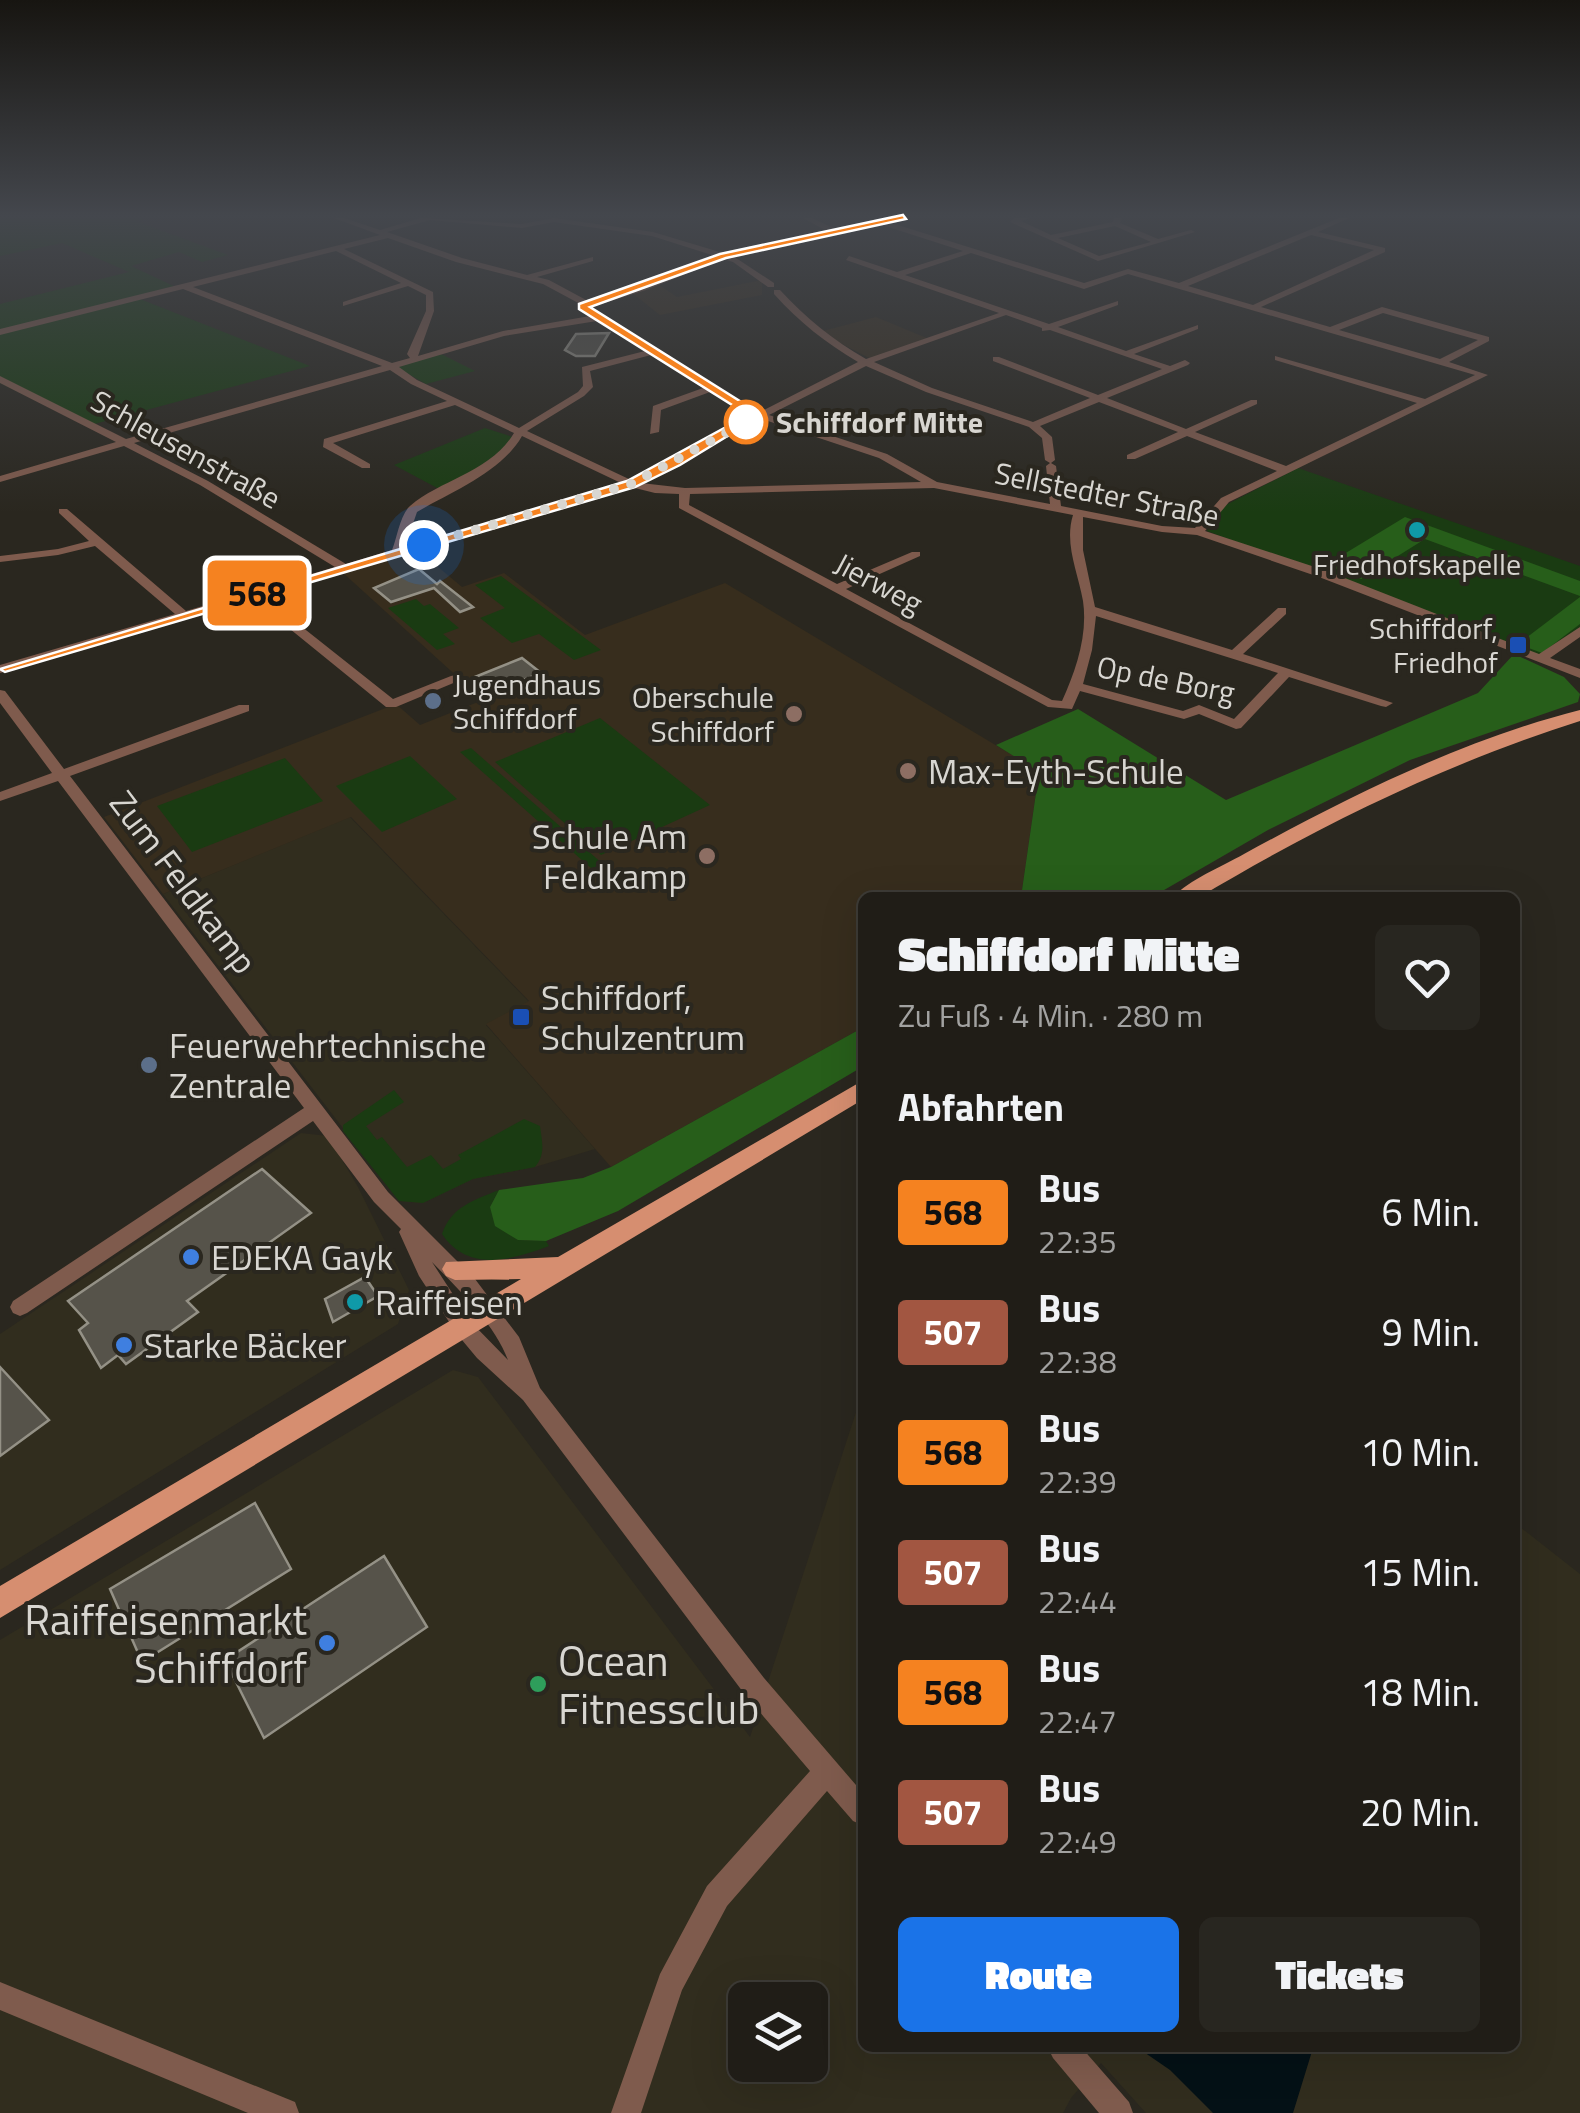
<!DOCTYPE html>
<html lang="de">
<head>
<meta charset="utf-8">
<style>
	body { margin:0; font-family:"Titillium Web",sans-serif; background:#282620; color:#f1f3f6; height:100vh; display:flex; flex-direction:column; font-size:38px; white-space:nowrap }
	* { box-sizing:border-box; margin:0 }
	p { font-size:32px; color:#a2a2a1 }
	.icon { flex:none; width:55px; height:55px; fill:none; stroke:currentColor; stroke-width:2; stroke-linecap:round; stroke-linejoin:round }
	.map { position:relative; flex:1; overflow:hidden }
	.details { position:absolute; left:858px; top:892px; width:662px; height:1160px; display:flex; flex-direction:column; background:#201d17; border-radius:15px; box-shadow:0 10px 40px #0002,0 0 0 2px #3d3b36 }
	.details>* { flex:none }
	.badge { padding:0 20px; border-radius:8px; font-size:35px; line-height:65px }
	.buttons { position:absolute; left:728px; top:1982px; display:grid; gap:20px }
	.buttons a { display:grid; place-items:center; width:100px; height:100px; border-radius:15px; background:#201d17; box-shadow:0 10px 40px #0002,0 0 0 2px #3d3b36; font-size:50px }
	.you { position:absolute; width:50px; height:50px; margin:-25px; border:8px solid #fff; border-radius:50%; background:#1a73e8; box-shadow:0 0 0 15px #1a73e833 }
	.map>.badge { position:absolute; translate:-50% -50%; box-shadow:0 0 0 5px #fff }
	h2 { padding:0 40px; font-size:38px; line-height:90px }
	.round { display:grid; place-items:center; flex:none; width:105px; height:105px; border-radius:15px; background:#282620 }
	.summary { display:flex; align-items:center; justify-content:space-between; height:170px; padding:0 40px }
	h1 { font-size:48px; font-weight:800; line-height:75px }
	.action { display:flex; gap:20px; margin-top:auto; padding:20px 40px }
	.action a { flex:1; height:115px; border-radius:15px; background:#1a73e8; color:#fff; font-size:40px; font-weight:800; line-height:115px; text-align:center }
	.action a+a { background:#282620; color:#f1f3f6 }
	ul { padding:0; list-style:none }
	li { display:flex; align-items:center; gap:30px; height:120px; padding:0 40px }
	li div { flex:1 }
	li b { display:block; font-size:38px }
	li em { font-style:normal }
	li .badge { min-width:110px; font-weight:700; text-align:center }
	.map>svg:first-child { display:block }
</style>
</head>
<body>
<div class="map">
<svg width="1580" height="2113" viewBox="0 0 1580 2113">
	<rect width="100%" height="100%" fill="#2a271f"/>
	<g fill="#312d1e" fill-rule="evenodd">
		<polygon points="350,817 529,1002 486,1025 595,1149 535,1167 473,1179 423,1203 399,1201 163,894"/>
		<polygon points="301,1133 328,1136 358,1187 409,1290 398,1324 0,1570 0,1334"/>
		<path d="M453,1370L478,1377L750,1737L862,1394V2048H1515V1523L1580,1574V2113H1146L1101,2063L1071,2098L1063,2113H0V1640ZM745,2000H810V2065H745Z"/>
	</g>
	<g fill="#372d1d">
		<polygon points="762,280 762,295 660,315 632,293 659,285 677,297"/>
		<polygon points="876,317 929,339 871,359 819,332"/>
		<polygon points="418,550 462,587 504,573 585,635 725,583 1039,771 1021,897 862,898 862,1028 611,1167 486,1024 529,1001 351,817 163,894 104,817 396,704 420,725 483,700 342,572"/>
	</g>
	<g fill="#1a3b12">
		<polygon points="0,218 147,218 136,221 228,255 202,262 179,252 131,266 178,288 140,299 310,366 87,426 0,383 0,304 129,272 62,243 0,256"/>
		<polygon points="441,354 475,371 426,384 396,367"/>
		<path d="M485,428L513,437C496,461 467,475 441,490L394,465Z"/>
		<polygon points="1298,468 1580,566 1580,627 1541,656 1207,531 1224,506"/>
		<polygon points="501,576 601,650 574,660 539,634 512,643 480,618 505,608 475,585"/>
		<polygon points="416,599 424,606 430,604 459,628 443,634 455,644 437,650 388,608"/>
		<polygon points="600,718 710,805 601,855 495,762"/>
		<polygon points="471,748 612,872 601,877 460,752"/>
		<polygon points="410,756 457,799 382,832 336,786"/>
		<polygon points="285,758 323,801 192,852 157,806"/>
		<path d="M394,1090L404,1102L366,1126L377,1140L382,1137L407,1167L431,1155L443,1169L461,1159L458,1155L524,1119L540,1126C542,1142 546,1154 535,1167L473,1179L423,1203L399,1201L343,1131V1125Z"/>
		<path d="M499,1190L490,1207L518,1240L546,1241L549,1246C512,1260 468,1273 442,1234C451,1207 474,1200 499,1190Z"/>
	</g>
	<g fill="#275e1a">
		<polygon points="1405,517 1580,581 1580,596 1425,539 1361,579 1326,565"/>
		<polygon points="1580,597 1580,624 1542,653 1518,644"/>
		<polygon points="1514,654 1564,677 1580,694 1578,702 1410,760 1268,830 1152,897 1021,897 1039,772 996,745 1078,709 1226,800 1478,693"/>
		<polygon points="862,1028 862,1067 618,1211 546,1241 518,1240 495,1226 490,1207 499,1190 583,1178 611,1167"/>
	</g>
	<polygon fill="#041116" points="1138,2048 1313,2048 1293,2113 1213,2113 1170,2070"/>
	<g fill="#56534a" stroke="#949186" stroke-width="2.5">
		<polygon points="609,333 595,356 576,356 565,350 576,334"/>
		<polygon points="419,569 437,584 440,581 473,607 460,612 434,588 391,602 374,588"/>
		<polygon points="522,658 541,673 493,692 475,677"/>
		<polygon points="262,1169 311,1213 187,1301 198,1312 126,1364 118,1355 101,1368 79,1330 88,1323 68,1301"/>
		<polygon points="365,1277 378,1296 333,1322 325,1299"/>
		<polygon points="0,1367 49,1420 0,1456"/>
		<polygon points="255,1503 291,1569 142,1662 110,1589"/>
		<polygon points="384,1556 427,1627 264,1738 225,1660"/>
	</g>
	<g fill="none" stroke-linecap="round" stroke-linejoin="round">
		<g fill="#7f5b4d" fill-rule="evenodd">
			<path d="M334,218H344L380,230L421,218L522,224L554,218L653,232L723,253L827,231L803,218H812L835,229L889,218L893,220L888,222L1084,283L1128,269L1179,283L1339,218H1349L1318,232L1385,248V252L1261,307L1330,327L1382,307L1489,337V341L1449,362L1488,375L1229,502L1205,531L1327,571L1539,654L1580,627V637L1550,658L1580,669V678L1319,577L1197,535L1162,532L1083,517V550L1095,607L1232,650L1278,608H1286V614L1243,654L1393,703L1386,707L1381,706L1289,677L1241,728L1236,729L1199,714L1184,719L1080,691L1072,709L1048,707L679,508V494L655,493L631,487L263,596L393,699L451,676L456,675L463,679L396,707H386L253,599L0,673V665L175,614L95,546L58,555L0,562V556L58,549L89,541L59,513V509H67L186,611L335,567L200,485L124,446L0,482V476L116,442L0,383V376L126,439L382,366L183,289L0,335V329L380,235ZM430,220L522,228L554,222L652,236L715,256L640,286L588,301L549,280L537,277L593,261V257L527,275L462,258L387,232ZM879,224L963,251L897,272L849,256L846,260L999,313L866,359C833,340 806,318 780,290H774V294C799,322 826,343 858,362L760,412L750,409L588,308L646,290L723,259L733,262L768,287H774V283L733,256ZM1311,235L1374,250L1253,305L1188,286ZM388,238L456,262L543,284L582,305L580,310L590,316L503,331L418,356L434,311L433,292L344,249ZM336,251L401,283L343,302V306L408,286L426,295V311L407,354L410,358L392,363L193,287ZM971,253L1084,289L1128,274L1475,375L1425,399L1275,356V360L1417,403L1286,466L1195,432L1257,404V400H1251L1186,429L1107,398L1188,365L1190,363L1185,360L1170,366L1134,354L1198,329V325L1126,351L1058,327L1118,305V301L1049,324L905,275ZM1383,313L1478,340L1440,359L1339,330ZM1006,315L1042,328V331L1050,330L1162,369L1098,395L999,357H993V361L1090,398L1033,422L932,388L874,362ZM597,321L645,351L582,367L583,386L578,392L519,428L417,380L399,367L504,336ZM651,355L703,388L653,406L650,434L659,432L661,410L710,392L753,416L631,480L527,431L584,396L593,387L590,371ZM866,366L926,392L1029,427L1042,438L1045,460L1050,463L1046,466L1050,504L937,482L887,454L769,415ZM390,370L411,384L447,401L324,439L323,447L362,468H370V464L333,443L455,405L514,433C491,472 442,479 410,506C400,515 397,538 392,550L346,564L208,481L134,443ZM1099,402L1178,432L1127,455V459H1135L1187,436L1277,471L1221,498L1195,528L1162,526L1061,506L1056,466L1051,463L1055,460L1052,437L1040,426ZM762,419L879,458L921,482L685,488L641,483ZM522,436L621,483L405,547L417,512C451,492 502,472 522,436ZM934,488L1073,515C1064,544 1078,572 1083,601C1088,635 1076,670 1062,701L1052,700L846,589L920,556V552H912L837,584L689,505L690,494ZM1096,616L1278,673L1234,719L1199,705L1183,711L1083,684L1092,650Z"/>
			<path d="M1014,218H1030L1021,221L1051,235L1113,222L1114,218H1122L1120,223L1158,239L1191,230L1195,232L1098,261L1010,222ZM1115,226L1151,242L1099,256L1058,238Z"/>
			<path d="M0,690L5,691L64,769L239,705H249V711L70,776L388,1192L475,1279L519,1337L540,1388L764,1678L862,1792V1825L853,1821L827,1791L727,1906L682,1990L641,2113H611L660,1974L707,1886L810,1771L746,1696L523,1400L477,1358L457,1334L419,1276L399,1232L401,1229L374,1202L313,1121L27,1313L20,1316L13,1313L10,1307L13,1301L304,1108L58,781L0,801V792L52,773L0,703ZM432,1262C459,1290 494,1323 508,1360L471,1322Z"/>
			<polygon points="0,1982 295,2102 299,2113 248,2113 0,2010"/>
			<polygon points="1048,2048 1082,2048 1129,2102 1133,2113 1099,2113 1053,2058"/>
		</g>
		<g fill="#d68e70" fill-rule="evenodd">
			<path d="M1580,710V721C1445,764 1320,825 1198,898H1172C1190,879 1221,867 1244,854C1350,796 1462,740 1580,710Z"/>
			<polygon points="862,1081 862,1100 0,1618 0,1586 521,1279 455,1280 446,1276 442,1269 446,1262 558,1257"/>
		</g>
	</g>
	<linearGradient id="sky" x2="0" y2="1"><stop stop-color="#171511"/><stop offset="0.42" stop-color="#44474d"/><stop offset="1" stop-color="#44474d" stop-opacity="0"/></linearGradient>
	<rect width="1580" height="513" fill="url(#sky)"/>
	<polygon fill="#f58220" stroke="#fff" stroke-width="2.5" points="903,215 906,219 726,258 590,307 762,415 680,465 635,487 5,672 0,669 627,481 748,415 579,309 579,304 720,254"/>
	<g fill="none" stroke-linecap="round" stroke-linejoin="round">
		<polyline stroke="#d8d6d1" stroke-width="10" stroke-dasharray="0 18" points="424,545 631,484 746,422"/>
	</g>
	<circle fill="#fff" stroke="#f58220" stroke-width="5" cx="746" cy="422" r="20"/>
	<g fill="#0f9aa8" stroke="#2a271f" stroke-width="4">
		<circle cx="1417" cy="530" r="10"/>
		<circle cx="355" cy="1302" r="10"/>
	</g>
	<g fill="#1a4fb4" stroke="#2a271f" stroke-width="4">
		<rect x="1508" y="635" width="20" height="20" rx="5"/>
		<rect x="511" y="1007" width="20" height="20" rx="5"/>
	</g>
	<g fill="#5c6f8a" stroke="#2a271f" stroke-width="4">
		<circle cx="433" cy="701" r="10"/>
		<circle cx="149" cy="1065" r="10"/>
	</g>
	<g fill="#8d6e63" stroke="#2a271f" stroke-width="4">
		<circle cx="794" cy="714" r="10"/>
		<circle cx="908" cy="771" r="10"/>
		<circle cx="707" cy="856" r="10"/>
	</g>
	<g fill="#3f7fe0" stroke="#2a271f" stroke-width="4">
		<circle cx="191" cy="1257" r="10"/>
		<circle cx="124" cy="1345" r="10"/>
		<circle cx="327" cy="1643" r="10"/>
	</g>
	<circle fill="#2e9e5b" stroke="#2a271f" stroke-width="4" cx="538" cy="1684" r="10"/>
	<g text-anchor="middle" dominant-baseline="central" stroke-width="8" stroke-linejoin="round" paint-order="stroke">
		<g font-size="30" font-weight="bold" fill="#d8d6d1" stroke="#2a271f" text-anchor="start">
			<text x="776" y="422">Schiffdorf Mitte</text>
		</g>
		<g font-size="30" fill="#d8d6d1" stroke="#2a271f">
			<text transform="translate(186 449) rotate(29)">Schleusenstraße</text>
			<text transform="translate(1107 494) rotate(11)">Sellstedter Straße</text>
			<text transform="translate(879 583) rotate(28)">Jierweg</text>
			<text transform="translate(1166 679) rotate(11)">Op de Borg</text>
		</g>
		<g font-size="30" fill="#d8d6d1" stroke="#2a271f" text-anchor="end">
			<text x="1417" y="564" text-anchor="middle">Friedhofskapelle</text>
			<text x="1498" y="628">Schiffdorf,<tspan x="1498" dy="34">Friedhof</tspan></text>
			<text x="453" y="684" text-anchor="start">Jugendhaus<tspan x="453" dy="34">Schiffdorf</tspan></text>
			<text x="774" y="697">Oberschule<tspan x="774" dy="34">Schiffdorf</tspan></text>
		</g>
		<g font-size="35" fill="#d8d6d1" stroke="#2a271f" text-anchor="start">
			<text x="928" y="771">Max-Eyth-Schule</text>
			<text x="687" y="836" text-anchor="end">Schule Am<tspan x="687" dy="40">Feldkamp</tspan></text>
			<text x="541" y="997">Schiffdorf,<tspan x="541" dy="40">Schulzentrum</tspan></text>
			<text x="169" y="1045">Feuerwehrtechnische<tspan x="169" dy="40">Zentrale</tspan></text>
			<text x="211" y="1257">EDEKA Gayk</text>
			<text x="375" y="1302">Raiffeisen</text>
			<text x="144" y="1345">Starke Bäcker</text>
		</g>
		<g font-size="35" fill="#d8d6d1" stroke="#2a271f">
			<text transform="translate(184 882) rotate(53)">Zum Feldkamp</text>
		</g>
		<g font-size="42" fill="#d8d6d1" stroke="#2a271f" text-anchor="end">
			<text x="307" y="1619">Raiffeisenmarkt<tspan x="307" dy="48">Schiffdorf</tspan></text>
			<text x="558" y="1660" text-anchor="start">Ocean<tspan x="558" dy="48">Fitnessclub</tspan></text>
		</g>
	</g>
</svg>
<div class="buttons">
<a><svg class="icon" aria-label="layers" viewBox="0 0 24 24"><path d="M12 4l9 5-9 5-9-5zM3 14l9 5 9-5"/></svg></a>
</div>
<div class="you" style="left:424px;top:545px"></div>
<b class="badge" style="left:257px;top:593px;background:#f58220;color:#111">568</b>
<section class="details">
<div class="summary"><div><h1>Schiffdorf Mitte</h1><p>Zu Fuß · 4 Min. · 280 m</p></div><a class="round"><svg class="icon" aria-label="heart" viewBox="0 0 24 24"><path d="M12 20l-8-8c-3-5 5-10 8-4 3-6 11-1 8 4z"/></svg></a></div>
<h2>Abfahrten</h2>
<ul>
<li><span class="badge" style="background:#f58220;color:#111">568</span><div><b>Bus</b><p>22:35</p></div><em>6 Min.</em></li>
<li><span class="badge" style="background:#a25641;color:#fff">507</span><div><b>Bus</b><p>22:38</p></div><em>9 Min.</em></li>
<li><span class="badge" style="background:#f58220;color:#111">568</span><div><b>Bus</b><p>22:39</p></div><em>10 Min.</em></li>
<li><span class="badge" style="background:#a25641;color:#fff">507</span><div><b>Bus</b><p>22:44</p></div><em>15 Min.</em></li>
<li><span class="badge" style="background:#f58220;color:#111">568</span><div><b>Bus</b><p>22:47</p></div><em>18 Min.</em></li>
<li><span class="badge" style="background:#a25641;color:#fff">507</span><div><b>Bus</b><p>22:49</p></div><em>20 Min.</em></li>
</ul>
<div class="action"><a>Route</a><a>Tickets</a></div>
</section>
</div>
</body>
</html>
